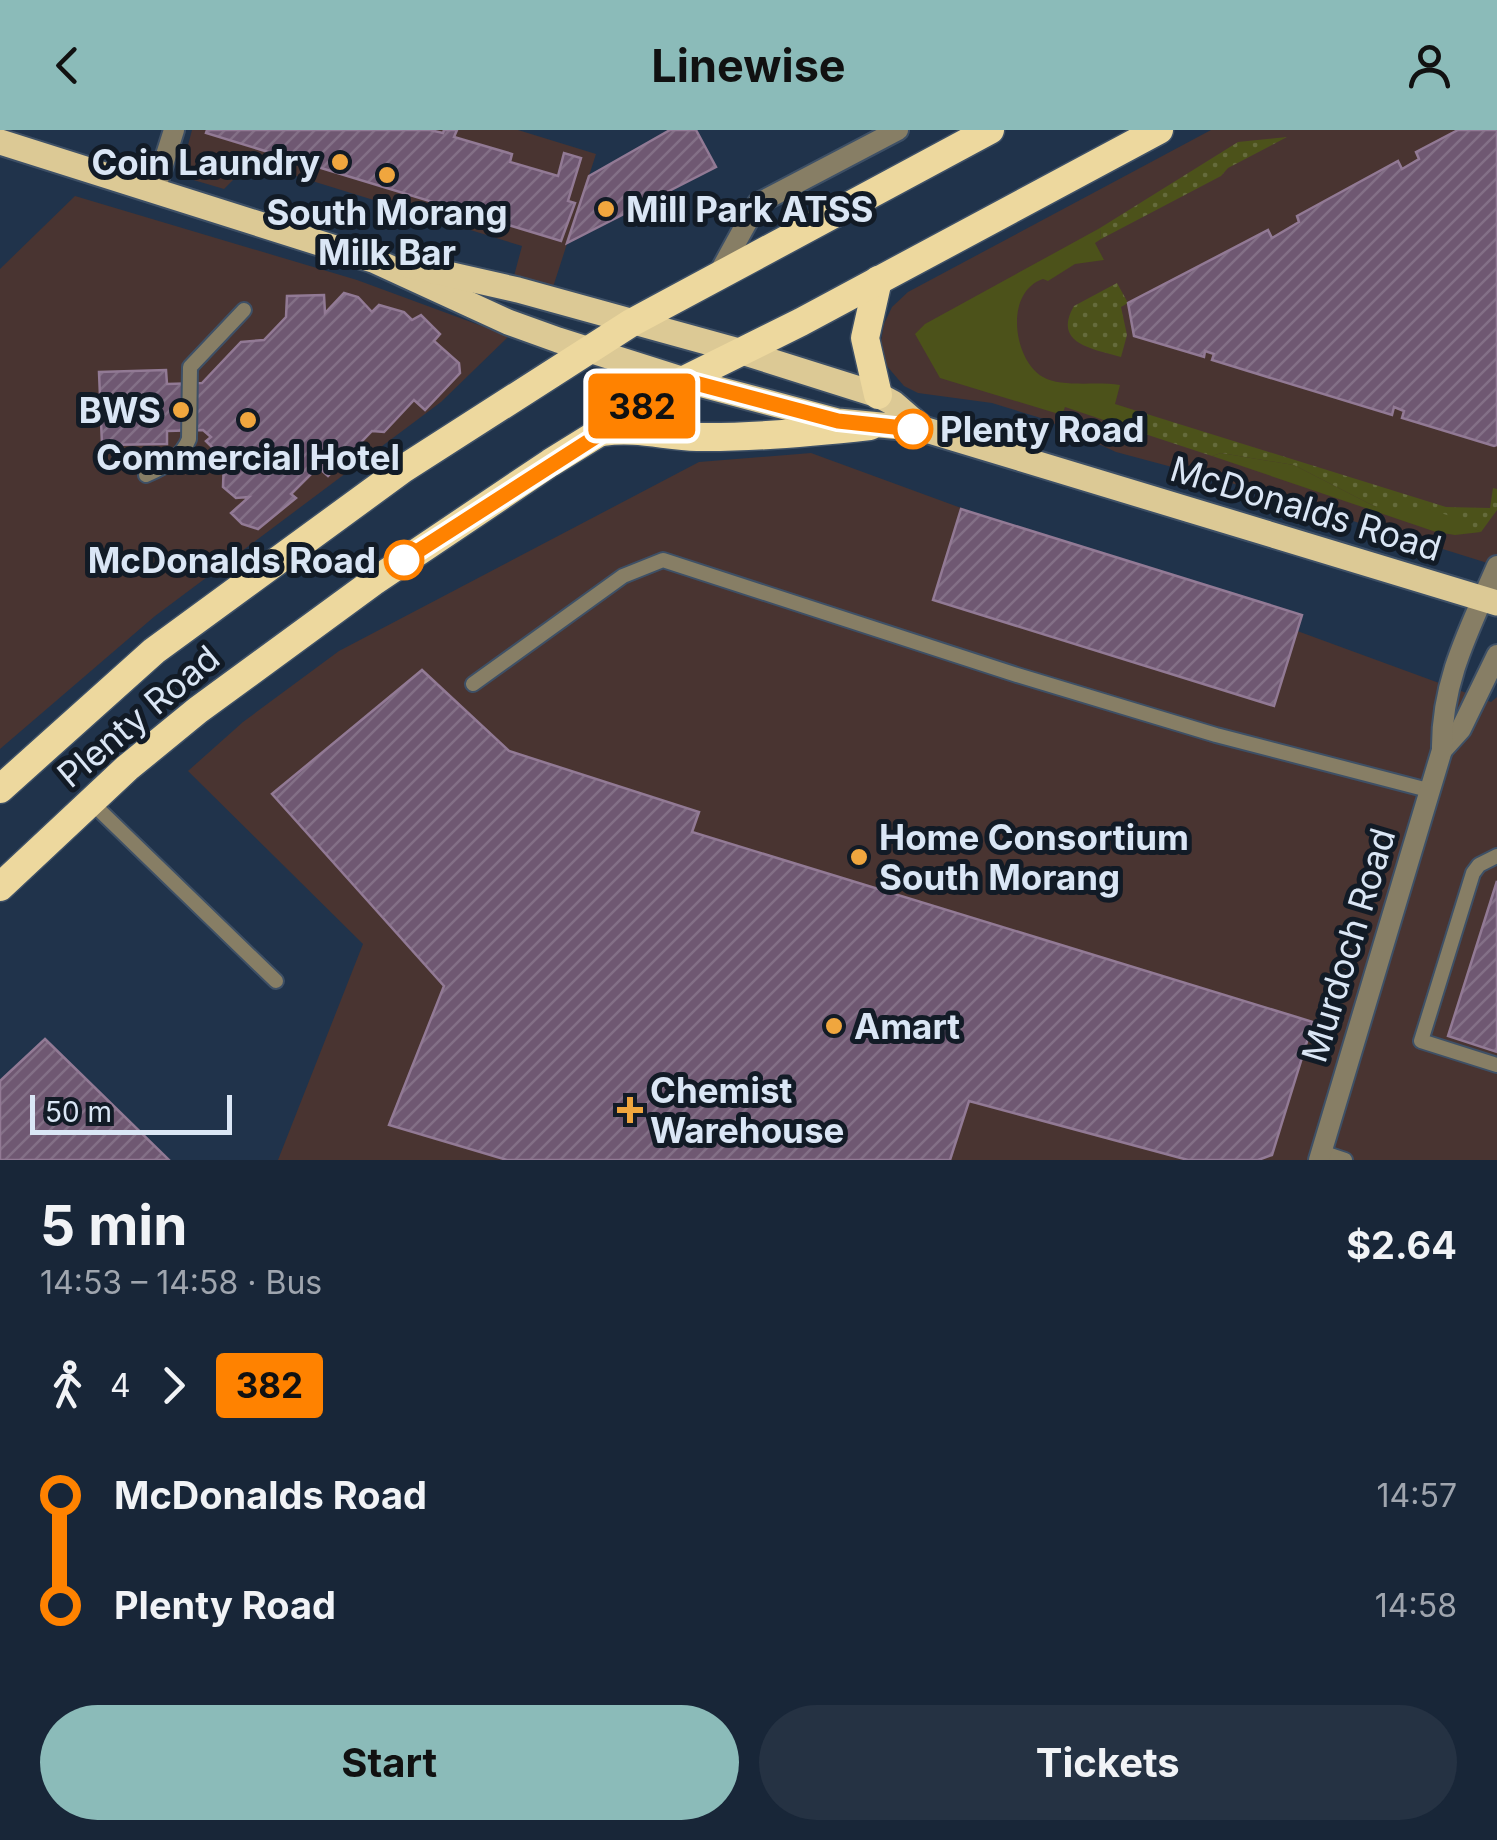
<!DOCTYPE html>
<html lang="en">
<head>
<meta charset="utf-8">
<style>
	body { margin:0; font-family:Inter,sans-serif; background:#253243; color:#f1f3f6; height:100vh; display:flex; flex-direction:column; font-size:38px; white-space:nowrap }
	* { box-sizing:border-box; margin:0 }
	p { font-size:32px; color:#9fa5ae }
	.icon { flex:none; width:55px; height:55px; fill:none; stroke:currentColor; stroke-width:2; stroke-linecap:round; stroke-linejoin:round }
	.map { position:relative; height:1030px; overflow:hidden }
	.panel { display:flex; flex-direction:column; background:#182638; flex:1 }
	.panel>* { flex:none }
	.badge { padding:0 20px; border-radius:8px; font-size:35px; line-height:65px }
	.scale { position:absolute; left:30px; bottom:25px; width:202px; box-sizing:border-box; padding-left:10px; border:5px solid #dae6f5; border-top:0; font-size:28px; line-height:35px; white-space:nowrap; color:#dae6f5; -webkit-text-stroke:8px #121b26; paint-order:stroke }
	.map>.badge { position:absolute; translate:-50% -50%; box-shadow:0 0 0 5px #fff }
	.legs { display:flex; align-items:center; gap:15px; height:110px; padding:0 40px; font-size:32px }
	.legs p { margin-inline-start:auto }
	.head { display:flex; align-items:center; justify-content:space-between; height:170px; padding:0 40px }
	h1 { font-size:55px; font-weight:700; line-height:75px }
	.primary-button { display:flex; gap:20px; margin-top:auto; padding:20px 40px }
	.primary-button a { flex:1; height:115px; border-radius:60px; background:#8bbbb9; color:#111; font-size:40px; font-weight:700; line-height:115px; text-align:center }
	.primary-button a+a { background:#253243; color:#f1f3f6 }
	ul { padding:0 40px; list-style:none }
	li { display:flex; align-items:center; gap:35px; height:110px; font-size:38px }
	li i { display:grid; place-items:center; width:15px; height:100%; margin:0 12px; background:currentColor }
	li i::after { content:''; width:25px; height:25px; margin:-12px; border:8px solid; border-radius:50%; background:#182638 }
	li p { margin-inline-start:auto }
	li:first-child i { background:linear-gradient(#0000 50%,currentColor 0) }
	li:last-child i { background:linear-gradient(currentColor 50%,#0000 0) }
	header { display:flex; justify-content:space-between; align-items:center; height:130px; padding:0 40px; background:#8bbbb9; color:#111; font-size:45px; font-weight:700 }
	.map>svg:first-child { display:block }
</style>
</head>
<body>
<header><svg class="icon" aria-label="back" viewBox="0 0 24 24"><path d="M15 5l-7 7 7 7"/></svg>Linewise<svg class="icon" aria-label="person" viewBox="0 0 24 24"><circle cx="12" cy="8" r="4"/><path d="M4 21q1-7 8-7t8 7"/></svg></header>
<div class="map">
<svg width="1497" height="1030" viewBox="0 0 1497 1030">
	<defs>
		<pattern id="park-dots" width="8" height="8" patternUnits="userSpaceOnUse" patternTransform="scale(2.5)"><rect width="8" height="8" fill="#4c521a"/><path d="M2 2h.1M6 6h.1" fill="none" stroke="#656b3c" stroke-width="1.8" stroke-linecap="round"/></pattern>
		<pattern id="building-hatch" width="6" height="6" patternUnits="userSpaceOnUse" patternTransform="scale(2.5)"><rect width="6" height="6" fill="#6f5872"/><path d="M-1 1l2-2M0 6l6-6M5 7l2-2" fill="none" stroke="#837087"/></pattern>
	</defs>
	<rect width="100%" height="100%" fill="#20334b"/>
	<g fill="#493431">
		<polygon points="192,0 518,0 596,24 553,157 514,146 522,116 251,32 224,59 180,46"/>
		<polygon points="1211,0 1497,0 1497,436 1228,352 1116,322 1044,289 992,273 918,263 904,256 886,235 881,211 884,194 892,177 908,162"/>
		<polygon points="75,66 357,150 509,206 441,272 155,486 0,619 0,139"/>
		<polygon points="811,323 1491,572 1497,567 1497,1030 278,1030 363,814 188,641 243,592 339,521 699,332"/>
	</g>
	<g fill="#4c521a">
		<path d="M1100,98L1101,109L1095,113L1104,130L1075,134L1048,151L1043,149C1004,162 1013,230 1043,247C1061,258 1097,251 1120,255L1115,274L1134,280L1145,304L1065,277L1062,285L940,248L915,204L925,194Z"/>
		<path d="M1221,323L1294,335L1372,375C1391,380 1410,376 1429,379C1448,382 1465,393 1481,402L1455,405L1436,402L1212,326Z"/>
	</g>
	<g fill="url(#park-dots)">
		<polygon points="1287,7 1228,38 1221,46 1101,109 1100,98 1238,12"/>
		<path d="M1117,153L1128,173L1121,177L1127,205L1121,227C1094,219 1052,214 1074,176Z"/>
		<polygon points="1134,280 1446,377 1490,378 1493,358 1497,359 1497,380 1481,402 1447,385 1428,379 1385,379 1372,375 1294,335 1221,323 1212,326 1145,304"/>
	</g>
	<g fill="url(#building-hatch)" stroke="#927a95" stroke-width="2.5">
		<polygon points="207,0 430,0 443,3 444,0 457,0 454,7 512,24 510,32 558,46 564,23 581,28 568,71 575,73 561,111 206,3"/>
		<polygon points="670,0 696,0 716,37 567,113 589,46"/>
		<polygon points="1458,0 1497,0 1497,315 1494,316 1402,288 1404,281 1394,277 1392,285 1212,230 1214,224 1205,221 1204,227 1134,206 1128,173 1268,100 1272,108 1299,92 1297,86 1398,31 1402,39 1419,29 1416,22"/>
		<polygon points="344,163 358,167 372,182 379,175 404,182 412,190 421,185 440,204 434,211 459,233 460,243 425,280 414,270 384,302 372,301 328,346 318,337 291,364 296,368 258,399 242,394 231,383 249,367 236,368 223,357 224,329 206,311 211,307 203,300 167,301 167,314 102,315 99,242 166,240 167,254 202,253 241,212 264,210 286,187 287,166 324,165 325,183"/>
		<polygon points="961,379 1302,485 1274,576 933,470"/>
		<polygon points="422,540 509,621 699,682 692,702 1313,892 1272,1025 1258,1030 1188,1030 969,971 950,1030 507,1030 389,995 444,856 272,664"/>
		<polygon points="1497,751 1497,922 1448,906"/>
		<polygon points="45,909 169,1030 0,1030 0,951"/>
	</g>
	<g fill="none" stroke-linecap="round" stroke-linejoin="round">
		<g stroke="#3e5066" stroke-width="18">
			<g id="service">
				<path d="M146,345C163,338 182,327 189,309L190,237L244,180"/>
				<polyline points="473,554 623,446 663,430 1017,545 1216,605 1428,660"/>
				<polyline points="91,672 276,851"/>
				<polyline points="1497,726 1479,735 1473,743 1421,911 1497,935"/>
				<polyline points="1321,1022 1345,1030"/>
			</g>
		</g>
		<g stroke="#3e5066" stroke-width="24">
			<g id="minor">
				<polyline points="155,60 174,0"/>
				<polyline points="718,145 757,74 898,0"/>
				<polyline points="1442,620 1461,599 1497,525"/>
				<path d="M1319,1030L1442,620C1441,551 1470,498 1497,436"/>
			</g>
		</g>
		<g stroke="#3e5066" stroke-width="29">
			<g id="primary">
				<polyline points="0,12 373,130 508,192 558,210 684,250 838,291 923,299 1497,473"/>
				<polyline points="408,135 518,160 739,221 878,265 893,273 923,299"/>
			</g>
		</g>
		<g stroke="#3e5066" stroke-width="31">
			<g id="trunk">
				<polyline points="878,265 865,208 878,150"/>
				<path d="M603,302C636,297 665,306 697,307C752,308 815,302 870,296"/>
				<polyline points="0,659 154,521 403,339 631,193 990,0"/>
				<polyline points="0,757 127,638 198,580 373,452 550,333 684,250 801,192 1159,0"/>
			</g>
		</g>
		<use href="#service" stroke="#877e65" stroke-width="14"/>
		<use href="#minor" stroke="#877e65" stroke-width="20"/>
		<use href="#primary" stroke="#dcc995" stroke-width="25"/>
		<use href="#trunk" stroke="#edd89e" stroke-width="28"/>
	</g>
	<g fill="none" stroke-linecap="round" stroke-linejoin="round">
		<g stroke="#fff" stroke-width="22">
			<polyline id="line-1" points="404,430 684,250 838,291 913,299"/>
		</g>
		<use href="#line-1" stroke="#ff8200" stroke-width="15"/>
	</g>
	<g fill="#f0a63e" stroke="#121b26" stroke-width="4">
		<circle cx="340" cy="32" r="10"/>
		<circle cx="387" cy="45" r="10"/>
		<circle cx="606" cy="79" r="10"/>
		<circle cx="181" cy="280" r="10"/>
		<circle cx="248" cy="290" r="10"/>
		<circle cx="859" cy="727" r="10"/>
		<circle cx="834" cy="896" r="10"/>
		<path d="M625 965h10v10h10v10h-10v10h-10v-10h-10v-10h10z"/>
	</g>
	<g fill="#fff" stroke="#ff8200" stroke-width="5">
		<circle cx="913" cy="299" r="18"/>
		<circle cx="404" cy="430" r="18"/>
	</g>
	<g text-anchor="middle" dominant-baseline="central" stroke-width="10" stroke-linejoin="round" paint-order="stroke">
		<g font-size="35" font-weight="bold" fill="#dae6f5" stroke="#121b26" text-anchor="start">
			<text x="320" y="32" text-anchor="end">Coin Laundry</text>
			<text x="626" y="79">Mill Park ATSS</text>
			<text x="387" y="82" text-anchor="middle">South Morang<tspan x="387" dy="40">Milk Bar</tspan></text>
			<text x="161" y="280" text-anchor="end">BWS</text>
			<text x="248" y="327" text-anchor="middle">Commercial Hotel</text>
			<text x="879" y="707">Home Consortium<tspan x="879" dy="40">South Morang</tspan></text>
			<text x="854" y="896">Amart</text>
			<text x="650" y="960">Chemist<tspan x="650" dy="40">Warehouse</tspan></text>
		</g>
		<g font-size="35" font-weight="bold" fill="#dae6f5" stroke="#121b26" text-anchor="start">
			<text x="940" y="299">Plenty Road</text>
			<text x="376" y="430" text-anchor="end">McDonalds Road</text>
		</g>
		<g font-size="35" fill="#dae6f5" stroke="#121b26">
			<text transform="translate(1306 378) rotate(17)">McDonalds Road</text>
			<text transform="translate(138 586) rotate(-40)">Plenty Road</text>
			<text transform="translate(1348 815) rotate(-73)">Murdoch Road</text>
		</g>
	</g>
</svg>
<div class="scale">50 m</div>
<b class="badge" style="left:642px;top:276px;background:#ff8200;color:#111">382</b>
</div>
<section class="panel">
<div class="head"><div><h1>5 min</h1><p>14:53 – 14:58 · Bus</p></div><b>$2.64</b></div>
<div class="legs"><svg class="icon" aria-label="walk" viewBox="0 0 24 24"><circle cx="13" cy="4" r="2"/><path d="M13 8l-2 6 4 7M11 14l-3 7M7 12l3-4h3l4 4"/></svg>4<svg class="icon" aria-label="forward" viewBox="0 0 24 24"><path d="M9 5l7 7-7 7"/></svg><b class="badge" style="background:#ff8200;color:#111">382</b></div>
<ul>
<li><i style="color:#ff8200"></i><b>McDonalds Road</b><p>14:57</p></li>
<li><i style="color:#ff8200"></i><b>Plenty Road</b><p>14:58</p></li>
</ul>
<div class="primary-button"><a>Start</a><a>Tickets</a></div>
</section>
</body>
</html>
